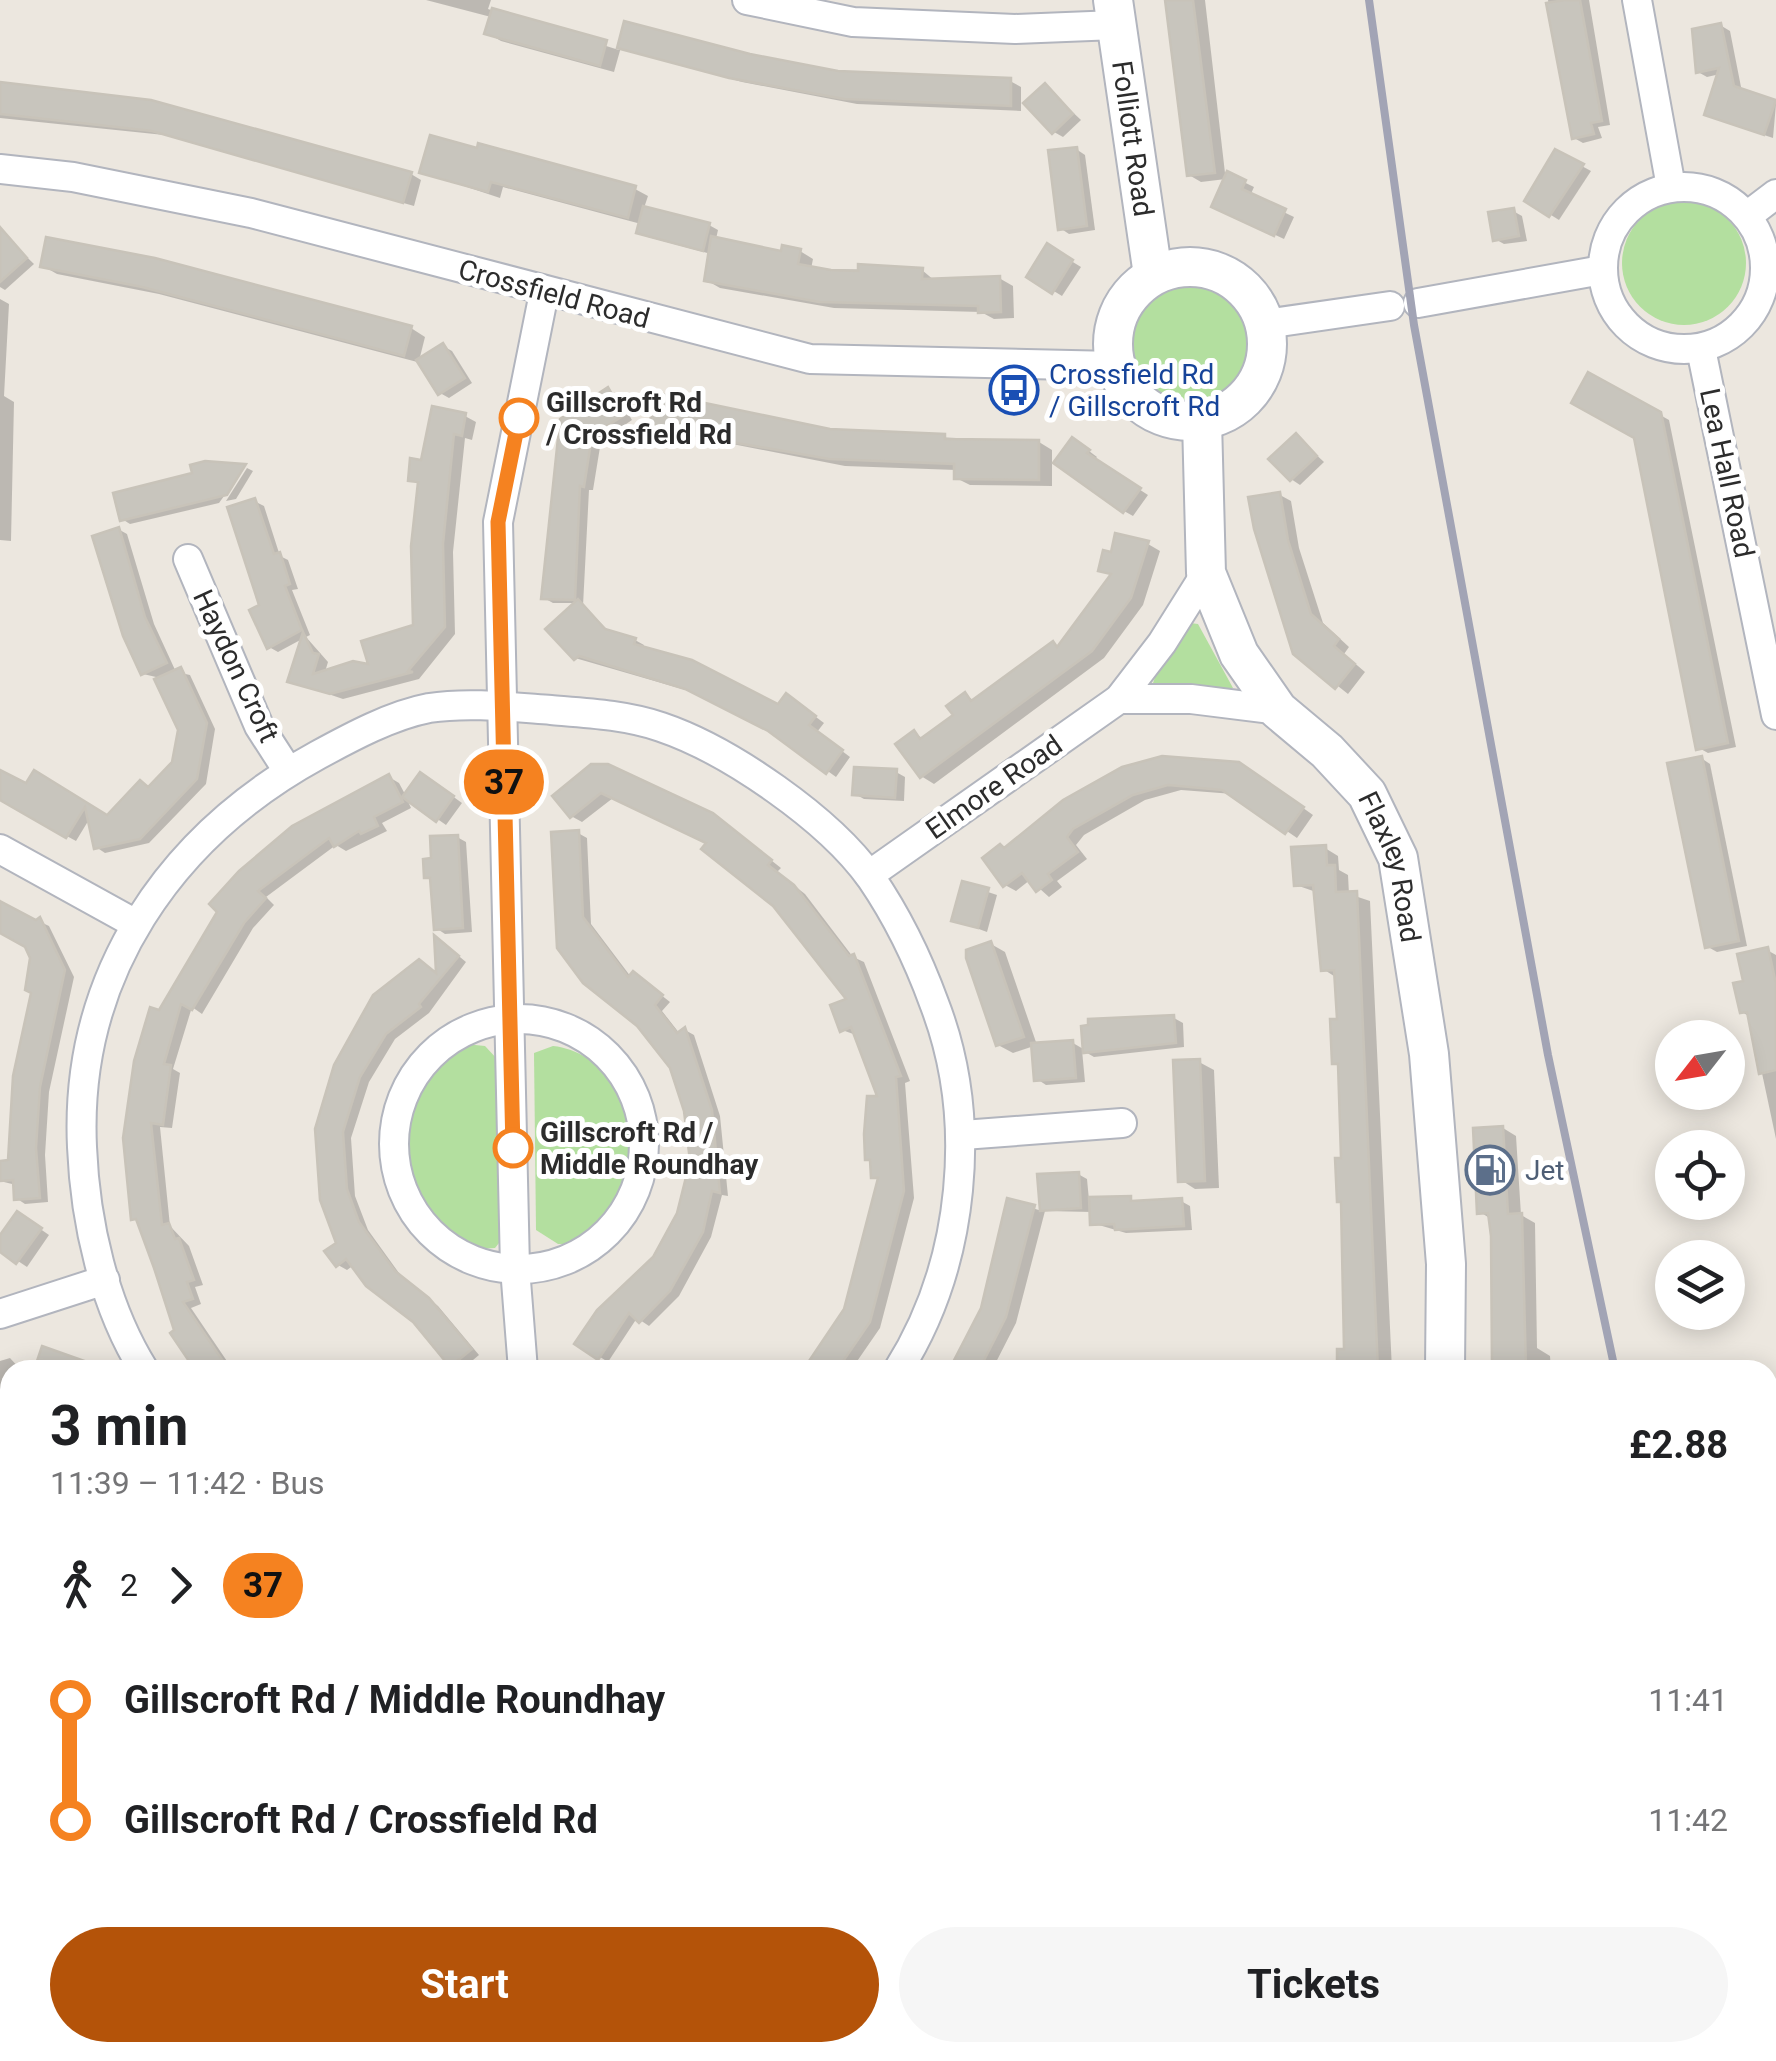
<!DOCTYPE html>
<html lang="en">
<head>
<meta charset="utf-8">
<style>
	body { margin:0; font-family:Roboto,sans-serif; background:#f6f6f6; color:#202124; height:100vh; display:flex; flex-direction:column; font-size:38px; white-space:nowrap }
	* { box-sizing:border-box; margin:0 }
	p { font-size:32px; color:#757577 }
	.icon { flex:none; width:55px; height:55px; fill:none; stroke:currentColor; stroke-width:2; stroke-linecap:round; stroke-linejoin:round }
	.map { position:relative; flex:1; overflow:hidden }
	.details { position:absolute; left:0px; top:1360px; width:1778px; height:702px; display:flex; flex-direction:column; background:#fff; border-radius:30px 30px 0 0; box-shadow:0 5px 25px #0003 }
	.details>* { flex:none }
	.badge { padding:0 20px; border-radius:32px; font-size:35px; line-height:65px }
	.needle { width:65px; rotate:239deg }
	.fabs { position:absolute; left:1655px; top:1020px; display:grid; gap:20px }
	.fabs a { display:grid; place-items:center; width:90px; height:90px; border-radius:50%; background:#fff; box-shadow:0 5px 25px #0003; font-size:50px }
	.map>.badge { position:absolute; translate:-50% -50%; box-shadow:0 0 0 5px #fff }
	.legs { display:flex; align-items:center; gap:15px; height:110px; padding:0 50px; font-size:32px }
	.legs p { margin-inline-start:auto }
	.headline { display:flex; align-items:center; justify-content:space-between; height:170px; padding:0 50px }
	h1 { font-size:55px; font-weight:700; line-height:75px }
	.button { display:flex; gap:20px; margin-top:auto; padding:20px 50px }
	.button a { flex:1; height:115px; border-radius:60px; background:#b45309; color:#fff; font-size:40px; font-weight:700; line-height:115px; text-align:center }
	.button a+a { background:#f6f6f6; color:#202124 }
	ul { padding:0 50px; list-style:none }
	li { display:flex; align-items:center; gap:35px; height:120px; font-size:38px }
	li i { display:grid; place-items:center; width:15px; height:100%; margin:0 12px; background:currentColor }
	li i::after { content:''; width:25px; height:25px; margin:-12px; border:8px solid; border-radius:50%; background:#fff }
	li p { margin-inline-start:auto }
	li:first-child i { background:linear-gradient(#0000 50%,currentColor 0) }
	li:last-child i { background:linear-gradient(currentColor 50%,#0000 0) }
	.map>svg:first-child { display:block }
</style>
</head>
<body>
<div class="map">
<svg width="1776" height="2061" viewBox="0 0 1776 2061">
	<rect width="100%" height="100%" fill="#ece7df"/>
	<g fill="#b3df9f">
		<circle cx="1684" cy="263" r="62"/>
		<circle cx="1188" cy="344" r="60"/>
		<polygon points="1190,623 1198,624 1233,688 1169,690 1153,683 1162,658"/>
		<polygon points="465,1044 485,1046 498,1060 507,1233 495,1248 477,1249 446,1237 411,1185 399,1144 406,1103 426,1066"/>
		<path d="M553,1046C602,1051 638,1105 634,1154C631,1189 599,1221 575,1244H558L536,1230L534,1053Z"/>
	</g>
	<g fill="#0003">
		<polygon points="426,0 491,0 488,9 619,50 626,24 749,56 838,74 1010,81 1021,87 1021,111 857,104 742,82 621,47 614,72 501,41 487,33 491,17"/>
		<polygon points="1168,0 1205,0 1225,173 1254,187 1250,196 1294,217 1284,239 1223,211 1226,179 1201,182 1189,175"/>
		<polygon points="1548,0 1589,0 1610,125 1598,127 1602,138 1583,143 1574,138"/>
		<polygon points="1720,25 1730,31 1742,92 1776,104 1773,138 1716,119 1720,74 1707,77 1698,72"/>
		<polygon points="0,86 411,174 421,180 414,206 164,135 0,118"/>
		<polygon points="1045,86 1081,120 1063,137 1054,132"/>
		<polygon points="1076,149 1085,155 1095,230 1069,234 1060,228"/>
		<polygon points="1556,152 1591,171 1559,220 1527,200"/>
		<polygon points="422,172 635,189 648,196 644,208 709,225 718,230 716,239 783,254 800,251 813,259 811,269 922,270 935,281 999,278 1013,286 1014,318 994,319 981,312 834,308 720,288 706,280 711,254 648,237 639,232 641,224 503,187 500,198"/>
		<polygon points="1513,211 1522,216 1527,241 1504,244 1495,239"/>
		<polygon points="6,237 34,264 5,290 0,287 0,242"/>
		<polygon points="1047,246 1081,267 1062,296 1029,276"/>
		<polygon points="43,266 411,328 425,337 419,361 443,346 452,351 472,383 449,398 440,393 421,363 159,294 57,274"/>
		<polygon points="0,299 9,304 4,396 14,402 11,541 0,540"/>
		<polygon points="1589,375 1669,420 1736,747 1708,753 1699,748 1637,437"/>
		<polygon points="608,390 617,395 632,420 601,441 593,490 589,490 583,606 611,633 635,640 644,645 643,649 779,707 796,702 824,723 817,732 850,757 836,777 772,731 696,693 575,658 577,603 553,603 544,598 562,420"/>
		<polygon points="465,416 476,422 472,440 465,438 453,552 455,634 419,679 343,699 290,681 304,638 278,652 269,647 254,501 264,506 280,556 288,560 298,589 292,590 310,635 306,637 328,662 325,672 372,667 416,627 420,485 411,480"/>
		<polygon points="652,423 1039,442 1052,450 1052,486 970,485 956,478 956,470 845,466 666,431"/>
		<polygon points="1296,436 1324,462 1300,485 1291,479"/>
		<polygon points="1081,445 1097,457 1094,460 1148,495 1133,516 1124,511"/>
		<polygon points="205,464 245,467 219,503 130,524 122,519"/>
		<polygon points="247,468 253,471 236,499 226,501"/>
		<polygon points="1280,495 1291,501 1299,548 1323,623 1349,647 1344,654 1365,672 1348,694 1295,652"/>
		<polygon points="118,529 127,534 154,624 176,672 190,675 215,729 206,784 149,843 105,853 96,847 90,818 76,841 0,800 0,773 27,786 34,774 108,818 150,789 175,764 181,730 156,677 143,674"/>
		<polygon points="1148,544 1160,551 1143,605 1104,658 934,784 921,776 914,733 924,739 956,716 965,695 975,701 1053,644 1059,648 1112,576 1101,569 1112,555"/>
		<polygon points="1701,758 1710,764 1747,946 1717,952 1708,947"/>
		<polygon points="592,766 724,823 781,868 777,872 805,894 853,957 864,962 910,1081 905,1083 914,1198 880,1328 851,1370 806,1370 846,1310 880,1180 873,1177 873,1162 867,1158 880,1098 856,1035 842,1030 850,1000 775,904 709,843 613,798 582,822 571,816"/>
		<polygon points="1251,771 1313,815 1297,838 1233,794 1181,790 1145,800 1084,835 1076,845 1087,859 1057,881 1062,887 1049,897 1030,880 1016,891 1005,885 1006,850 1064,802"/>
		<polygon points="896,772 905,777 904,801 864,799 855,794"/>
		<polygon points="389,777 399,783 406,796 430,780 462,803 446,825 406,797 411,808 382,823 387,831 346,851 336,845 266,897 274,905 253,928 202,1014 192,1007 173,1069 180,1073 172,1128 160,1127 170,1226 189,1246 203,1285 195,1287 201,1304 191,1308 233,1370 198,1370 177,1331 140,1221 134,1218 160,1013 220,912"/>
		<polygon points="578,833 587,838 591,924 631,977 642,980 670,1002 662,1011 680,1034 685,1030 694,1035 720,1116 728,1196 722,1195 711,1237 679,1296 649,1326 637,1318 608,1362 578,1343 655,1258 679,1214 692,1162 687,1111 672,1067 638,1025 585,982"/>
		<polygon points="457,837 466,842 472,932 445,934 436,928 433,880 426,876"/>
		<polygon points="1325,848 1338,856 1339,870 1348,875 1349,894 1370,901 1392,1370 1340,1370 1347,1351 1341,1067 1334,1063 1339,1021 1337,978 1323,969 1316,892 1296,885"/>
		<polygon points="964,884 997,895 987,932 954,920"/>
		<polygon points="0,903 49,926 74,977 49,1092 45,1155 48,1202 25,1204 16,1198 16,1185 0,1181 0,1163 10,1163 34,992 32,958 27,946 0,931"/>
		<polygon points="443,943 466,962 429,1013 395,1039 369,1082 351,1138 355,1196 368,1230 404,1280 438,1306 479,1355 461,1370 354,1265 347,1270 338,1265 337,1066 439,975"/>
		<polygon points="991,944 1005,952 1037,1045 1073,1043 1085,1050 1174,1018 1183,1023 1184,1047 1094,1057 1082,1050 1085,1082 1046,1085 1037,1079 1034,1046 1013,1053 998,1045"/>
		<polygon points="1767,950 1776,955 1776,1139 1750,1017 1742,1012"/>
		<polygon points="1199,1062 1214,1070 1219,1188 1195,1189 1181,1180"/>
		<polygon points="1503,1128 1516,1136 1521,1215 1535,1223 1537,1348 1550,1356 1551,1370 1495,1370 1491,1219 1480,1212"/>
		<polygon points="1078,1174 1087,1179 1089,1200 1181,1201 1190,1206 1192,1230 1126,1233 1092,1223 1092,1212 1045,1211 1016,1323 992,1370 951,1370 983,1309 1009,1201 1042,1211 1040,1177"/>
		<polygon points="26,1219 49,1235 27,1267 0,1249 0,1239"/>
		<polygon points="10,1358 21,1370 10,1370 10,1391 0,1394 0,1361"/>
		<polygon points="1776,1381 1776,1419 1775,1420 1768,1415 1768,1385"/>
		<rect x="0" y="1543" width="10" height="37"/>
		<polygon points="0,1898 10,1899 10,1949 0,1948"/>
		<polygon points="215,2052 315,2052 318,2060 198,2061"/>
		<polygon points="955,2052 987,2052 988,2061 957,2061"/>
		<polygon points="1271,2052 1393,2052 1395,2061 1226,2061"/>
		<polygon points="1408,2052 1459,2052 1472,2061 1422,2061"/>
		<polygon points="1582,2052 1627,2052 1629,2061 1584,2061"/>
		<polygon points="439,2053 463,2061 398,2061"/>
	</g>
	<g fill="#c8c5bd" stroke="#c8c3b9" stroke-width="2.5">
		<polygon points="1165,0 1193,0 1215,173 1187,176"/>
		<polygon points="1565,0 1580,0 1602,121 1591,123 1594,134 1572,139 1546,3"/>
		<polygon points="492,8 607,40 600,66 484,34"/>
		<polygon points="624,21 750,54 838,71 1011,78 1011,106 844,99 729,78 617,48"/>
		<polygon points="1721,23 1734,86 1776,100 1764,135 1704,115 1719,68 1696,73 1692,29"/>
		<polygon points="0,82 151,100 412,172 403,203 152,131 0,114"/>
		<polygon points="1045,83 1073,114 1052,134 1023,103"/>
		<polygon points="430,135 477,148 478,143 636,186 628,218 491,182 488,192 419,173"/>
		<polygon points="1077,147 1087,226 1058,230 1048,150"/>
		<polygon points="1555,149 1584,164 1549,217 1524,201"/>
		<polygon points="1227,171 1246,180 1242,189 1286,209 1274,236 1211,207"/>
		<polygon points="643,206 710,223 703,251 636,233"/>
		<polygon points="1514,208 1519,236 1493,241 1488,212"/>
		<polygon points="0,227 27,258 0,282"/>
		<polygon points="711,236 781,251 782,245 801,249 798,264 831,270 858,271 858,264 923,268 922,279 1000,276 1001,312 978,313 978,306 819,302 704,281"/>
		<polygon points="46,237 155,258 412,326 404,356 142,287 40,267"/>
		<polygon points="1047,243 1073,260 1052,294 1026,277"/>
		<polygon points="443,343 465,378 438,395 416,360"/>
		<polygon points="1588,372 1661,412 1728,743 1696,750 1634,438 1571,403"/>
		<polygon points="608,387 624,415 592,436 584,487 580,486 575,600 541,599 560,419"/>
		<polygon points="657,393 830,429 945,434 945,439 1039,440 1039,480 954,479 954,464 829,459 691,435 649,424"/>
		<polygon points="432,406 466,413 462,436 454,434 443,544 445,627 408,671 413,672 330,694 287,682 303,632 313,653 319,654 313,674 353,661 368,664 361,641 413,625 411,546 418,482 408,481 410,458 421,460"/>
		<polygon points="1296,433 1317,456 1290,481 1268,459"/>
		<polygon points="1072,437 1090,450 1087,453 1141,488 1123,513 1053,463"/>
		<polygon points="205,461 246,464 227,495 120,521 113,493 192,473 190,465"/>
		<polygon points="1280,492 1288,540 1311,614 1339,639 1334,646 1355,664 1335,689 1293,654 1254,529 1248,497"/>
		<polygon points="255,498 274,554 280,552 290,584 285,586 302,630 267,649 249,610 259,605 227,507"/>
		<polygon points="119,527 145,617 167,663 141,675 123,636 92,536"/>
		<polygon points="1115,533 1149,541 1131,598 1092,651 920,778 895,744 914,730 920,739 953,715 946,706 965,692 971,701 1053,641 1057,647 1111,574 1098,571 1103,550 1111,552"/>
		<polygon points="578,599 605,629 636,638 634,644 692,660 778,704 786,693 816,716 809,725 843,750 826,774 768,731 685,689 579,656 574,660 545,629"/>
		<polygon points="181,667 207,723 197,779 140,839 94,849 85,807 66,838 0,800 0,770 26,783 34,770 107,815 140,780 148,787 172,762 178,730 154,679"/>
		<polygon points="1162,756 1239,762 1304,807 1285,834 1222,790 1168,785 1133,795 1073,829 1067,837 1078,852 1048,874 1052,880 1036,892 1022,873 1003,887 982,858 1000,844 1004,848 1063,800 1122,767"/>
		<polygon points="1702,756 1739,941 1705,948 1667,763"/>
		<polygon points="591,764 608,764 713,813 772,860 768,865 794,885 849,956 854,954 901,1076 896,1077 904,1191 870,1322 837,1370 803,1370 844,1309 878,1178 871,1178 870,1160 865,1160 864,1134 867,1096 877,1096 851,1027 840,1032 830,1005 846,999 773,906 701,849 706,843 601,793 570,818 552,796"/>
		<polygon points="854,767 897,769 895,798 852,795"/>
		<polygon points="420,772 454,796 436,822 402,797"/>
		<polygon points="389,774 403,802 374,817 378,826 361,834 359,831 334,847 329,838 258,891 266,898 244,923 192,1010 181,1004 164,1064 171,1065 163,1125 151,1123 162,1225 169,1223 175,1239 179,1238 194,1280 187,1282 193,1299 183,1302 229,1370 195,1370 170,1333 174,1330 154,1268 136,1219 131,1220 123,1138 134,1061 150,1007 159,1010 217,912 209,904 239,871 292,826"/>
		<polygon points="579,830 583,917 628,977 633,971 663,995 655,1005 677,1033 685,1027 712,1110 720,1193 712,1191 703,1232 670,1291 639,1323 629,1313 598,1360 574,1344 597,1310 653,1257 677,1213 690,1161 684,1111 670,1068 637,1026 583,983 557,948 551,832"/>
		<polygon points="458,835 463,928 434,930 430,878 424,878 423,859 431,858 430,836"/>
		<polygon points="1326,845 1327,865 1335,865 1336,892 1357,891 1378,1370 1337,1370 1337,1349 1344,1349 1341,1202 1337,1202 1335,1158 1341,1158 1338,1064 1332,1064 1330,1019 1337,1019 1334,970 1321,971 1313,885 1294,886 1291,847"/>
		<polygon points="962,881 989,888 978,928 951,921"/>
		<polygon points="0,901 36,920 40,917 65,970 40,1087 36,1148 40,1198 14,1200 13,1180 0,1181 0,1161 8,1160 13,1076 31,993 25,990 30,958 25,947 0,933"/>
		<polygon points="434,935 459,956 419,1004 421,1007 386,1034 360,1077 343,1132 347,1189 359,1222 395,1271 429,1298 472,1349 450,1367 413,1322 366,1286 346,1259 336,1267 324,1251 336,1243 320,1200 315,1129 334,1065 373,995 419,959 436,973"/>
		<polygon points="991,941 1024,1037 996,1046 966,958 966,950"/>
		<polygon points="1768,947 1776,984 1776,1070 1759,1074 1747,1012 1740,1013 1733,983 1743,981 1737,954"/>
		<polygon points="1174,1015 1176,1043 1083,1053 1081,1026 1088,1025 1088,1019"/>
		<polygon points="1073,1040 1076,1078 1034,1081 1031,1043"/>
		<polygon points="1200,1059 1205,1181 1178,1182 1173,1060"/>
		<polygon points="1503,1126 1508,1214 1522,1213 1526,1370 1492,1370 1491,1236 1488,1213 1477,1214 1473,1128"/>
		<polygon points="1079,1172 1081,1208 1040,1211 1037,1174"/>
		<polygon points="1131,1196 1131,1201 1182,1198 1184,1226 1115,1230 1114,1224 1090,1225 1089,1197"/>
		<polygon points="1007,1198 1035,1205 1006,1317 979,1370 949,1370 981,1308"/>
		<polygon points="17,1211 42,1228 16,1264 0,1252 0,1235"/>
		<polygon points="42,1346 101,1367 101,1370 34,1370"/>
	</g>
	<g fill="none" stroke-linecap="round" stroke-linejoin="round">
		<g stroke="#b2b5be" stroke-width="32">
			<g id="street">
				<polyline points="747,0 853,22 1015,29 1116,25"/>
				<polyline points="1637,0 1671,187"/>
				<polyline points="0,169 73,177 251,213 810,359 1115,366"/>
				<circle cx="1684" cy="268" r="81"/>
				<polyline points="1747,216 1776,194"/>
				<polyline points="1418,303 1602,270"/>
				<polyline points="1265,324 1390,306"/>
				<polyline points="1701,349 1776,715"/>
				<polyline points="188,559 259,726 288,771"/>
				<polyline points="1119,699 1191,699 1278,710"/>
				<polyline points="0,849 134,923"/>
				<polyline points="869,875 1119,699 1162,643 1206,573"/>
				<circle cx="519" cy="1144" r="125"/>
				<polyline points="963,1135 1122,1123"/>
				<polyline points="0,1314 105,1280"/>
				<path d="M144,1370C104,1306 85,1222 82,1147C74,975 170,836 318,755C351,737 392,715 429,708C468,702 511,707 551,710C587,713 626,715 661,727C729,750 829,819 871,878C897,916 918,959 934,1003C979,1119 965,1264 898,1370"/>
				<polyline points="523,1370 515,1268 498,522 544,293"/>
				<polyline points="0,1644 10,1640"/>
				<polyline points="84,2052 88,2061"/>
				<polyline points="670,2052 672,2061"/>
			</g>
		</g>
		<g stroke="#b2b5be" stroke-width="42">
			<g id="secondary">
				<path id="s1" d="M1113,0L1153,275"/>
				<circle cx="1190" cy="344" r="77"/>
				<path id="s2" d="M1202,421L1206,573L1239,654L1278,710L1327,751L1367,794L1398,858L1429,1054L1446,1264L1445,1370"/>
				<polyline points="1768,1458 1776,1453"/>
				<polyline points="0,1994 10,1995"/>
				<polyline points="1516,2052 1518,2061"/>
			</g>
		</g>
		<use href="#street" stroke="#fff" stroke-width="28"/>
		<use href="#secondary" stroke="#fff" stroke-width="38"/>
		<g stroke="#a2a4b5" stroke-width="8">
			<polyline points="1369,0 1414,325 1548,1055 1615,1370"/>
			<polyline points="1768,2005 1776,2038"/>
			<polyline points="1766,2052 1768,2061"/>
		</g>
	</g>
	<g fill="none" stroke-linecap="round" stroke-linejoin="round">
		<g stroke="#fff" stroke-width="22">
			<polyline id="line-1" points="513,1148 498,522 519,418"/>
		</g>
		<use href="#line-1" stroke="#f58220" stroke-width="15"/>
	</g>
	<defs>
		<g id="bus-ring" transform="scale(2.5)"><circle r="9.5" fill="#fff" stroke="#1a4fb4" stroke-width="1.5"/><path d="M-5-6H5V4H4V6H2V4H-2V6H-4V4H-5ZM-3.5-4V0h7V-4ZM-3.5 1.2v1.5H-2V1.2ZM2 1.2v1.5H3.5V1.2Z" fill="#1a4fb4"/></g>
		<g id="fuel-ring" transform="scale(2.5)"><circle r="9.5" fill="#fff" stroke="#5c6f8a" stroke-width="1.5"/><path d="M-5.5-6h7V0h2V4h1.3V-2.5L3-4.5l.8-.8L6-3V5H2.5V1h-1V6h-7ZM-4.2-4.7v3.2H.2V-4.7Z" fill="#5c6f8a"/></g>
	</defs>
	<g fill-rule="evenodd">
		<use href="#bus-ring" x="1014" y="390"/>
		<use href="#fuel-ring" x="1490" y="1170"/>
	</g>
	<g fill="#fff" stroke="#f58220" stroke-width="5">
		<circle cx="519" cy="418" r="18"/>
		<circle cx="513" cy="1148" r="18"/>
	</g>
	<g text-anchor="middle" dominant-baseline="central" stroke-width="10" stroke-linejoin="round" paint-order="stroke">
		<g font-size="28" fill="#2c2c2c" stroke="#fff">
			<text stroke="none"><textPath href="#s1" startOffset="140">Folliott Road</textPath></text>
			<text transform="translate(554 294) rotate(15)">Crossfield Road</text>
			<text transform="translate(1727 473) rotate(78)">Lea Hall Road</text>
			<text transform="translate(236 666) rotate(65)">Haydon Croft</text>
			<text transform="translate(994 787) rotate(-35)">Elmore Road</text>
			<text stroke="none"><textPath href="#s2" startOffset="508">Flaxley Road</textPath></text>
		</g>
		<g font-size="28" fill="#164399" stroke="#fff" text-anchor="start">
			<text x="1049" y="374">Crossfield Rd<tspan x="1049" dy="32">/ Gillscroft Rd</tspan></text>
		</g>
		<g font-size="28" font-weight="bold" fill="#2c2c2c" stroke="#fff" text-anchor="start">
			<text x="546" y="402">Gillscroft Rd<tspan x="546" dy="32">/ Crossfield Rd</tspan></text>
			<text x="540" y="1132">Gillscroft Rd /<tspan x="540" dy="32">Middle Roundhay</tspan></text>
		</g>
		<g font-size="28" fill="#4e5e75" stroke="#fff" text-anchor="start">
			<text x="1525" y="1170">Jet</text>
		</g>
	</g>
</svg>
<div class="fabs">
<a><svg class="needle" viewBox="-14 -14 28 28"><path d="M0-13l5 13h-10z" fill="#e53935"/><path d="M0 13l5-13h-10z" fill="#757577"/></svg></a>
<a><svg class="icon" aria-label="locate" viewBox="0 0 24 24"><circle cx="12" cy="12" r="6"/><path d="M12 2v4M12 18v4M2 12h4M18 12h4"/></svg></a>
<a><svg class="icon" aria-label="layers" viewBox="0 0 24 24"><path d="M12 4l9 5-9 5-9-5zM3 14l9 5 9-5"/></svg></a>
</div>
<b class="badge" style="left:504px;top:782px;background:#f58220;color:#111">37</b>
<section class="details">
<div class="headline"><div><h1>3 min</h1><p>11:39 – 11:42 · Bus</p></div><b>£2.88</b></div>
<div class="legs"><svg class="icon" aria-label="walk" viewBox="0 0 24 24"><circle cx="13" cy="4" r="2"/><path d="M13 8l-2 6 4 7M11 14l-3 7M7 12l3-4h3l4 4"/></svg>2<svg class="icon" aria-label="forward" viewBox="0 0 24 24"><path d="M9 5l7 7-7 7"/></svg><b class="badge" style="background:#f58220;color:#111">37</b></div>
<ul>
<li><i style="color:#f58220"></i><b>Gillscroft Rd / Middle Roundhay</b><p>11:41</p></li>
<li><i style="color:#f58220"></i><b>Gillscroft Rd / Crossfield Rd</b><p>11:42</p></li>
</ul>
<div class="button"><a>Start</a><a>Tickets</a></div>
</section>
</div>
</body>
</html>
